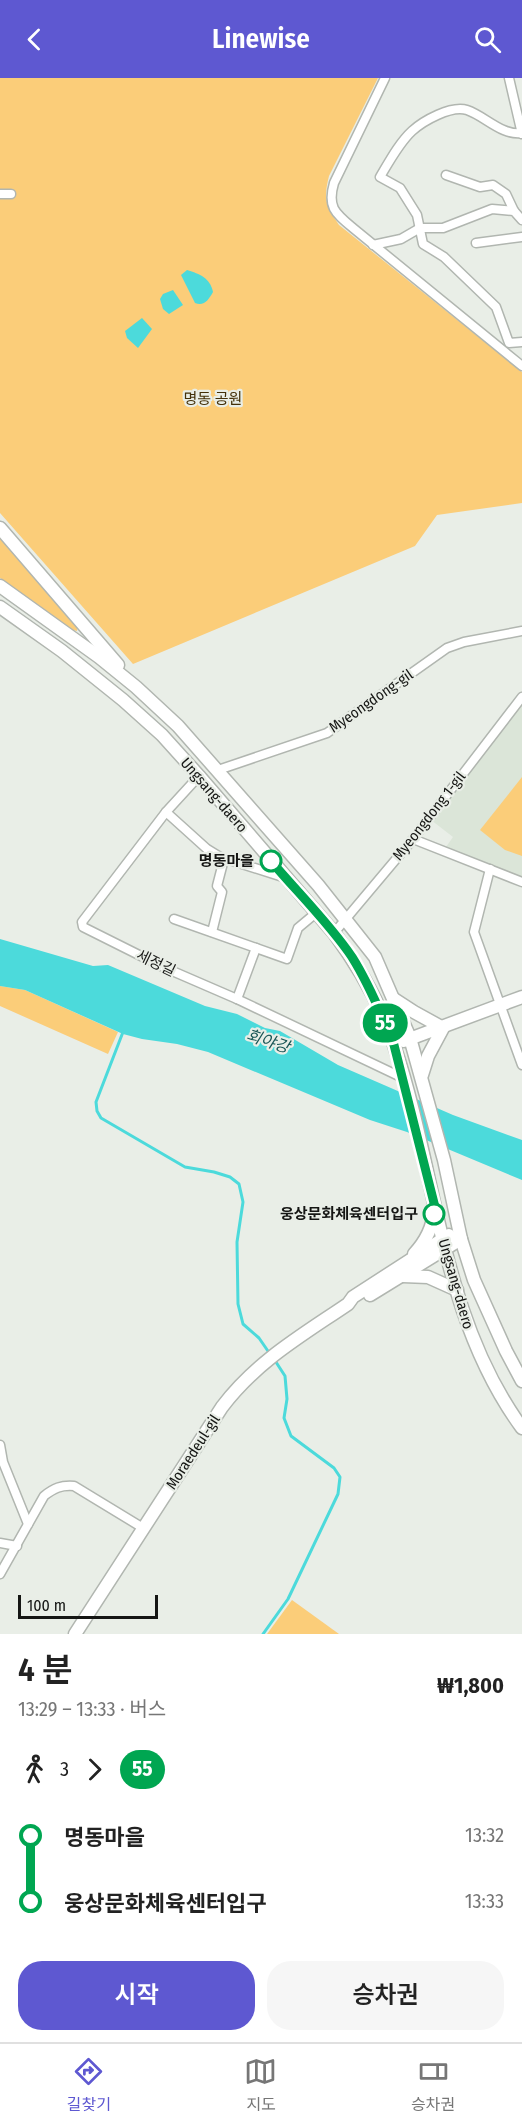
<!DOCTYPE html>
<html lang="ko">
<head>
<meta charset="utf-8">
<style>
	body { margin:0; font-family:"Fira Sans Condensed","Noto Sans KR",sans-serif; background:#f6f6f6; color:#222; height:100vh; display:flex; flex-direction:column; font-size:22px; white-space:nowrap }
	* { box-sizing:border-box; margin:0 }
	p { font-size:20px; color:#767676 }
	.icon { flex:none; width:33px; height:33px; fill:none; stroke:currentColor; stroke-width:2; stroke-linecap:round; stroke-linejoin:round }
	.map { position:relative; height:1556px; overflow:hidden }
	.side { display:flex; flex-direction:column; background:#fff; flex:1 }
	.side>* { flex:none }
	.badge { padding:0 12px; border-radius:20px; font-size:21px; line-height:39px }
	.scale { position:absolute; left:18px; bottom:15px; width:140px; box-sizing:border-box; padding-left:6px; border:3px solid #151614; border-top:0; font-size:16px; line-height:21px; white-space:nowrap; color:#151614; -webkit-text-stroke:4px #e9eee7; paint-order:stroke }
	.map>.badge { position:absolute; translate:-50% -50%; box-shadow:0 0 0 3px #fff }
	.legs { display:flex; align-items:center; gap:9px; height:66px; padding:0 18px; font-size:20px }
	.legs p { margin-inline-start:auto }
	.headline { display:flex; align-items:center; justify-content:space-between; height:102px; padding:0 18px }
	h1 { font-size:33px; font-weight:600; line-height:45px }
	.button { display:flex; gap:12px; margin-top:auto; padding:12px 18px }
	.button a { flex:1; height:69px; border-radius:24px; background:#5e58d1; color:#fff; font-size:24px; font-weight:600; line-height:69px; text-align:center }
	.button a+a { background:#f6f6f6; color:#222 }
	ul { padding:0 18px; list-style:none }
	li { display:flex; align-items:center; gap:21px; height:66px; font-size:22px }
	li i { display:grid; place-items:center; width:9px; height:100%; margin:0 8px; background:currentColor }
	li i::after { content:''; width:15px; height:15px; margin:-8px; border:4px solid; border-radius:50%; background:#fff }
	li p { margin-inline-start:auto }
	li:first-child i { background:linear-gradient(#0000 50%,currentColor 0) }
	li:last-child i { background:linear-gradient(currentColor 50%,#0000 0) }
	header { display:flex; justify-content:space-between; align-items:center; height:78px; padding:0 18px; background:#5e58d1; color:#fff; font-size:27px; font-weight:600 }
	.tab-bar { display:flex; justify-content:space-around; align-items:center; height:84px; border-top:2px solid #e0e0e0; background:#fff; font-size:16px; color:#767676 }
	.tab-bar a { display:grid; justify-items:center; gap:3px }
	.tab-bar .active { color:#5e58d1 }
	.map>svg:first-child { display:block }
</style>
</head>
<body>
<header><svg class="icon" aria-label="back" viewBox="0 0 24 24"><path d="M15 5l-7 7 7 7"/></svg>Linewise<svg class="icon" aria-label="search" viewBox="0 0 24 24"><circle cx="10" cy="10" r="6"/><path d="M15 15l6 6"/></svg></header>
<div class="map">
<svg width="522" height="1556" viewBox="0 0 522 1556">
	<rect width="100%" height="100%" fill="#e9eee7"/>
	<polygon fill="#dbe5d8" points="522,624 522,799 446,769 453,759 431,742"/>
	<g fill="#fbcd79">
		<path d="M0,0H378L329,98C323,122 326,127 339,147L522,294V425L437,437L415,468L133,586L0,435Z"/>
		<polygon points="0,456 78,546 77,553 73,552 0,500"/>
		<polygon points="522,699 522,778 505,772 480,752"/>
		<polygon points="0,908 25,912 118,954 108,976 0,928"/>
		<polygon points="292,1522 339,1556 267,1556"/>
	</g>
	<g fill="#4cdadb">
		<path d="M187,192C200,196 210,200 213,214C209,221 204,229 195,225L181,197Z"/>
		<polygon points="173,212 183,227 169,236 163,231 160,221 163,216"/>
		<polygon points="142,240 152,251 138,270 127,260 125,253"/>
		<polygon points="0,861 93,888 108,887 205,928 237,936 265,950 280,953 338,987 453,1037 522,1062 522,1102 407,1054 370,1042 208,974 177,966 142,961 123,956 25,912 0,908"/>
	</g>
	<g fill="none" stroke-linecap="round" stroke-linejoin="round">
		<g stroke="#4cdadb" stroke-width="3">
			<polyline points="123,954 96,1024 97,1033 101,1040 185,1089 214,1094 230,1099 239,1106 243,1124 237,1164 238,1226 243,1246 259,1260 270,1276"/>
			<polyline points="263,1556 288,1521 338,1416 340,1399 334,1390 291,1358 284,1340 287,1321 285,1298 274,1281"/>
		</g>
		<g stroke="#b1b6b0" stroke-width="11">
			<g id="street">
				<path d="M385,0L334,105C327,129 335,135 353,150L522,288"/>
				<polyline points="509,0 522,56"/>
				<path d="M522,55C502,58 485,38 467,32C451,27 423,43 412,53C399,65 389,84 380,99L400,110L417,137L423,166L444,179L496,229L509,265L522,264"/>
				<polyline points="446,97 480,109 493,107 506,116 514,133"/>
				<polyline points="0,116 11,116"/>
				<polyline points="476,165 522,159"/>
				<polyline points="373,167 401,161 420,150 443,150 492,131 514,133 522,142"/>
				<polyline points="218,692 327,655 447,570 464,564 522,553"/>
				<polyline points="199,698 166,734 82,844 83,849 163,889 237,921 403,1000"/>
				<polyline points="166,734 207,771 220,779 286,800"/>
				<polyline points="413,761 522,804"/>
				<polyline points="490,791 474,854 522,987"/>
				<polyline points="174,841 287,881 298,850 316,835"/>
				<polyline points="212,854 222,814 217,808 224,781"/>
				<polyline points="334,855 413,761 522,619"/>
				<polyline points="237,921 256,870"/>
				<polyline points="0,1367 3,1384 28,1446"/>
				<polyline points="0,1465 17,1468"/>
				<path d="M0,1496L44,1418C54,1410 61,1407 74,1408L143,1450"/>
			</g>
		</g>
		<g stroke="#b1b6b0" stroke-width="15">
			<g id="secondary">
				<polyline points="0,450 118,587"/>
				<polyline points="0,508 99,579 136,609 178,648 318,807 375,879 410,960 444,1082 461,1161 474,1202 506,1273 522,1303"/>
				<path d="M0,529L62,573L123,622L162,657L199,698L334,855C359,889 381,927 394,967C437,1095 440,1238 522,1350"/>
				<polyline points="394,921 414,934 443,950 428,978 422,997"/>
				<polyline points="404,963 522,919"/>
				<path d="M414,1176C425,1164 433,1150 434,1133"/>
				<polyline points="403,1198 428,1199 457,1212"/>
				<polyline points="370,1217 461,1161"/>
				<path d="M75,1556L222,1329C257,1283 301,1258 348,1226L353,1219L449,1157"/>
			</g>
		</g>
		<use href="#street" stroke="#fff" stroke-width="8"/>
		<use href="#secondary" stroke="#fff" stroke-width="12"/>
	</g>
	<g fill="none" stroke-linecap="round" stroke-linejoin="round">
		<g stroke="#fff" stroke-width="14">
			<path id="line-1" d="M271,783C298,815 329,845 352,879C369,906 382,937 394,967L435,1129L434,1136"/>
		</g>
		<use href="#line-1" stroke="#00a651" stroke-width="9"/>
	</g>
	<g fill="#fff" stroke="#00a651" stroke-width="3">
		<circle cx="271" cy="783" r="10"/>
		<circle cx="434" cy="1136" r="10"/>
	</g>
	<g text-anchor="middle" dominant-baseline="central" stroke-width="4.5" stroke-linejoin="round" paint-order="stroke">
		<g font-size="15" fill="#433008" stroke="#e9eee7">
			<text x="213" y="321">명동 공원</text>
		</g>
		<g font-size="15" fill="#151614" stroke="#e9eee7">
			<text transform="translate(371 623) rotate(-35)">Myeongdong-gil</text>
			<text transform="translate(214 717) rotate(49)">Ungsang-daero</text>
			<text transform="translate(429 738) rotate(-52)">Myeongdong 1-gil</text>
			<text transform="translate(156 885) rotate(26)">세정길</text>
			<text transform="translate(456 1206) rotate(74)">Ungsang-daero</text>
			<text transform="translate(193 1374) rotate(-57)">Moraedeul-gil</text>
		</g>
		<g font-size="15" font-weight="bold" fill="#151614" stroke="#e9eee7" text-anchor="end">
			<text x="254" y="783">명동마을</text>
			<text x="418" y="1136">웅상문화체육센터입구</text>
		</g>
		<g font-size="16" font-style="italic" fill="#1a5656" stroke="#e9eee7">
			<text transform="translate(268 963) rotate(18)">회야강</text>
		</g>
	</g>
</svg>
<div class="scale">100 m</div>
<b class="badge" style="left:385px;top:945px;background:#00a651;color:#fff">55</b>
</div>
<section class="side">
<div class="headline"><div><h1>4 분</h1><p>13:29 – 13:33 · 버스</p></div><b>₩1,800</b></div>
<div class="legs"><svg class="icon" aria-label="walk" viewBox="0 0 24 24"><circle cx="13" cy="4" r="2"/><path d="M13 8l-2 6 4 7M11 14l-3 7M7 12l3-4h3l4 4"/></svg>3<svg class="icon" aria-label="forward" viewBox="0 0 24 24"><path d="M9 5l7 7-7 7"/></svg><b class="badge" style="background:#00a651;color:#fff">55</b></div>
<ul>
<li><i style="color:#00a651"></i><b>명동마을</b><p>13:32</p></li>
<li><i style="color:#00a651"></i><b>웅상문화체육센터입구</b><p>13:33</p></li>
</ul>
<div class="button"><a>시작</a><a>승차권</a></div>
</section>
<nav class="tab-bar">
<a class="active"><svg class="icon" aria-label="directions" viewBox="0 0 24 24"><path d="M12 3l9 9-9 9-9-9zM9 14v-3h6M13 9l2 2-2 2"/></svg>길찾기</a>
<a><svg class="icon" aria-label="map" viewBox="0 0 24 24"><path d="M3 6l6-2 6 2 6-2v14l-6 2-6-2-6 2zM9 4v14M15 6v14"/></svg>지도</a>
<a><svg class="icon" aria-label="tickets" viewBox="0 0 24 24"><path d="M3 7h18v10H3zM15 7v10"/></svg>승차권</a>
</nav>
</body>
</html>
